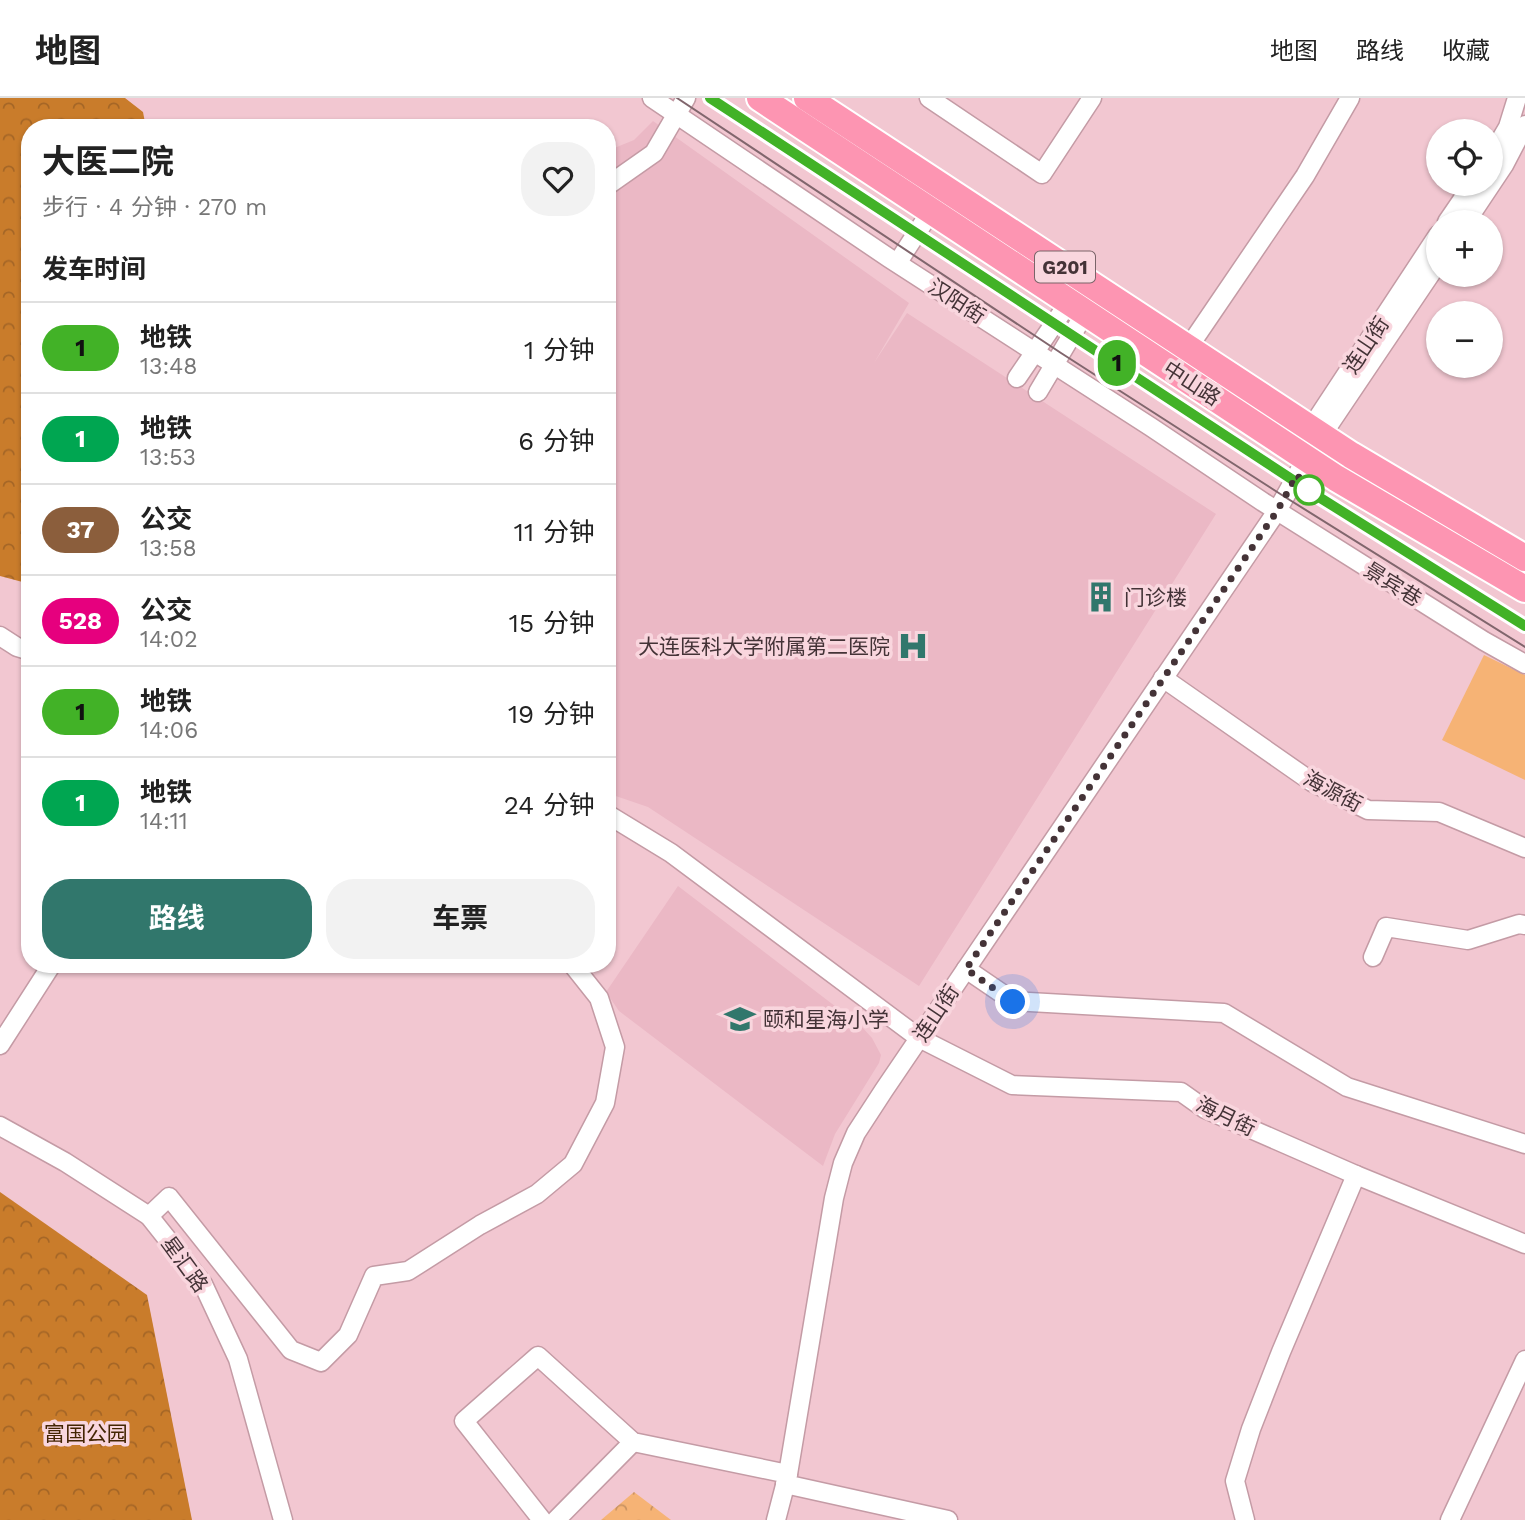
<!DOCTYPE html>
<html lang="zh">
<head>
<meta charset="utf-8">
<style>
	body { margin:0; font-family:"Work Sans","Noto Sans SC",sans-serif; background:#f2f2f2; color:#222; height:100vh; display:flex; flex-direction:column; font-size:26px; white-space:nowrap }
	* { box-sizing:border-box; margin:0 }
	p { font-size:23px; color:#767676 }
	.icon { flex:none; width:38px; height:38px; fill:none; stroke:currentColor; stroke-width:2; stroke-linecap:round; stroke-linejoin:round }
	.map { position:relative; flex:1; overflow:hidden }
	.drawer { position:absolute; left:21px; top:21px; width:595px; height:854px; display:flex; flex-direction:column; background:#fff; border-radius:28px; box-shadow:0 2px 5px #0004 }
	.drawer>* { flex:none }
	.badge { padding:0 14px; border-radius:23px; font-size:24px; line-height:46px }
	.fabs { position:absolute; left:1426px; top:21px; display:grid; gap:14px }
	.fabs a { display:grid; place-items:center; width:77px; height:77px; border-radius:50%; background:#fff; box-shadow:0 2px 5px #0004; font-size:35px }
	.you { position:absolute; width:35px; height:35px; margin:-18px; border:5px solid #fff; border-radius:50%; background:#1a73e8; box-shadow:0 0 0 10px #1a73e833 }
	.map>.badge { position:absolute; translate:-50% -50%; box-shadow:0 0 0 4px #fff }
	h2 { padding:0 21px; font-size:26px; line-height:63px }
	.round { display:grid; place-items:center; flex:none; width:74px; height:74px; border-radius:28px; background:#f2f2f2 }
	.head { display:flex; align-items:center; justify-content:space-between; height:119px; padding:0 21px }
	h1 { font-size:33px; font-weight:700; line-height:52px }
	.button { display:flex; gap:14px; margin-top:auto; padding:14px 21px }
	.button a { flex:1; height:80px; border-radius:28px; background:#31776c; color:#fff; font-size:28px; font-weight:700; line-height:80px; text-align:center }
	.button a+a { background:#f2f2f2; color:#222 }
	ul { padding:0; list-style:none }
	li { display:flex; align-items:center; gap:21px; height:91px; padding:0 21px; border-top:2px solid #e0e0e0 }
	li div { flex:1 }
	li b { display:block; font-size:26px }
	li em { font-style:normal }
	li .badge { min-width:77px; font-weight:700; text-align:center }
	header { display:flex; align-items:center; gap:42px; box-sizing:border-box; height:98px; padding:0 35px; background:#fff; border-bottom:2px solid #e0e0e0 }
	header strong { font-size:33px }
	nav { display:flex; gap:38px; margin-inline-start:auto; font-size:24px }
	.map>svg:first-child { display:block }
</style>
</head>
<body>
<header>
<strong>地图</strong>
<nav><a>地图</a><a>路线</a><a>收藏</a></nav>
</header>
<div class="map">
<svg width="1525" height="1422" viewBox="0 0 1525 1422">
	<defs>
		<pattern id="forest-crowns" width="20" height="18" patternUnits="userSpaceOnUse" patternTransform="scale(1.75)"><rect width="20" height="18" fill="#c97c2b"/><path d="M2 6a3 3 0 1 1 6 0M12 15a3 3 0 1 1 6 0" fill="none" stroke="#a56626"/></pattern>
		<pattern id="park-crowns" width="20" height="18" patternUnits="userSpaceOnUse" patternTransform="scale(1.75)"><rect width="20" height="18" fill="#f6b375"/><path d="M2 6a3 3 0 1 1 6 0M12 15a3 3 0 1 1 6 0" fill="none" stroke="#c99261"/></pattern>
	</defs>
	<rect width="100%" height="100%" fill="#f2c7d1"/>
	<g fill="#ebb8c5">
		<polygon points="653,23 909,205 874,265 907,215 1216,416 919,888 648,709 607,695 607,53 634,42"/>
		<polygon points="678,788 861,928 872,940 881,957 879,965 835,1036 823,1068 619,913 606,894"/>
	</g>
	<polygon fill="#f6b375" points="1484,557 1525,577 1525,682 1442,642"/>
	<g fill="url(#forest-crowns)">
		<polygon points="0,0 125,0 143,14 146,30 30,30 30,486 0,478"/>
		<polygon points="0,1094 147,1197 192,1422 0,1422"/>
	</g>
	<polygon fill="url(#park-crowns)" points="634,1394 671,1422 601,1422"/>
	<g fill="none" stroke-linecap="round" stroke-linejoin="round">
		<g stroke="#c49ba5" stroke-width="21">
			<g id="minor">
				<polyline points="652,0 889,160 1151,329 1263,404 1484,543 1525,566"/>
				<polyline points="929,0 1042,76 1092,0"/>
				<polyline points="1491,58 1508,29 1517,0"/>
				<polyline points="607,88 654,55 686,0"/>
				<polyline points="1447,124 1473,86"/>
				<polyline points="1466,124 1504,67 1525,27"/>
				<polyline points="898,164 931,113"/>
				<polyline points="1188,250 1305,78 1350,0"/>
				<polyline points="1017,280 1069,204"/>
				<polyline points="1038,294 1085,215"/>
				<polyline points="1309,340 1311,330 1438,137"/>
				<polyline points="0,538 17,549 30,553"/>
				<polyline points="1163,580 1312,684 1368,712 1439,714 1525,750"/>
				<polyline points="607,716 671,755 919,940 1012,987 1181,994 1205,1011 1356,1077 1525,1146"/>
				<polyline points="1373,859 1386,829 1468,842 1519,826 1525,827"/>
				<polyline points="966,871 1013,903 1224,915 1347,989 1525,1046"/>
				<polyline points="0,947 52,866"/>
				<polyline points="0,1028 65,1064 149,1118 203,1186 238,1261 283,1422"/>
				<polyline points="149,1118 169,1099 291,1252 321,1264 348,1237 374,1178 408,1173 480,1127 537,1096 573,1066 605,1005 615,949 599,900 572,866"/>
				<polyline points="785,1386 948,1422"/>
				<polyline points="542,1422 464,1323 538,1258 633,1344 788,1376"/>
				<polyline points="556,1422 633,1344"/>
				<polyline points="776,1422 788,1376 834,1100 843,1065 856,1035 884,992 1277,413 1306,361 1438,165"/>
				<polyline points="1245,1422 1235,1383 1251,1331 1281,1254 1356,1077"/>
				<polyline points="1450,1422 1525,1262"/>
			</g>
		</g>
		<g stroke="#fff" stroke-width="30">
			<g id="highway">
				<polyline points="760,0 1336,380 1525,491"/>
				<polyline points="807,0 1351,357 1525,460"/>
			</g>
		</g>
		<use href="#minor" stroke="#fff" stroke-width="18"/>
		<use href="#highway" stroke="#fd95b2" stroke-width="26"/>
		<polyline stroke="#81666d" stroke-width="2" points="677,0 1061,255 1285,399 1525,549"/>
	</g>
	<g fill="none" stroke-linecap="round" stroke-linejoin="round">
		<g stroke="#fff" stroke-width="16">
			<polyline id="line" points="710,0 1322,401 1525,528"/>
		</g>
		<use href="#line" stroke="#42b227" stroke-width="10"/>
		<polyline stroke="#443337" stroke-width="7" stroke-dasharray="0 12.6" points="1013,904 966,871 1277,413 1297,377 1309,392"/>
	</g>
	<defs>
		<g id="building-bare" transform="scale(2.415)"><path d="M-4-6H4V6H1V3H-1V6H-4ZM-2.5-4.3h1.7v1.8h-1.7ZM.8-4.3h1.7v1.8H.8ZM-2.5-1h1.7V.8h-1.7ZM.8-1h1.7V.8H.8Z" fill="#31776c" stroke="#f9d6de" stroke-width="2.5" paint-order="stroke"/></g>
		<g id="hospital-bare" transform="scale(2.415)"><path d="M-5-5h3v3.5h4V-5h3V5h-3V1.5h-4V5h-3Z" fill="#31776c" stroke="#f9d6de" stroke-width="2.5" paint-order="stroke"/></g>
		<g id="school-bare" transform="scale(2.415)"><path d="M0-5L7-2L0 1L-7-2ZM-4 1L0 2.5L4 1V4Q0 6-4 4Z" fill="#31776c" stroke="#f9d6de" stroke-width="2.5" paint-order="stroke"/></g>
	</defs>
	<g fill-rule="evenodd">
		<use href="#building-bare" x="1101" y="499"/>
		<use href="#hospital-bare" x="913" y="548"/>
		<use href="#school-bare" x="740" y="921"/>
	</g>
	<circle fill="#fff" stroke="#42b227" stroke-width="3.5" cx="1309" cy="392" r="14"/>
	<g text-anchor="middle" dominant-baseline="central" stroke-width="7" stroke-linejoin="round" paint-order="stroke">
		<rect fill="#f9d6de" stroke="#7a6469" stroke-width="2" x="1035" y="153.5" width="60" height="31" rx="5"/>
		<g font-size="19" font-weight="bold" fill="#443337">
			<text x="1065" y="169">G201</text>
		</g>
		<g font-size="21" fill="#443337" stroke="#f9d6de">
			<text transform="translate(957 203) rotate(33)">汉阳街</text>
			<text transform="translate(1366 247) rotate(-56)">连山街</text>
			<text transform="translate(1192 285) rotate(33)">中山路</text>
			<text transform="translate(1393 486) rotate(32)">景宾巷</text>
			<text transform="translate(1333 693) rotate(28)">海源街</text>
			<text transform="translate(936 915) rotate(-56)">连山街</text>
			<text transform="translate(1226 1018) rotate(26)">海月街</text>
			<text transform="translate(185 1166) rotate(54)">星汇路</text>
		</g>
		<g font-size="21" fill="#443337" stroke="#f9d6de" text-anchor="start">
			<text x="1124" y="499">门诊楼</text>
			<text x="890" y="548" text-anchor="end">大连医科大学附属第二医院</text>
			<text x="763" y="921">颐和星海小学</text>
		</g>
		<g font-size="21" fill="#442503" stroke="#f9d6de">
			<text x="86" y="1335">富国公园</text>
		</g>
	</g>
</svg>
<div class="fabs">
<a><svg class="icon" aria-label="locate" viewBox="0 0 24 24"><circle cx="12" cy="12" r="6"/><path d="M12 2v4M12 18v4M2 12h4M18 12h4"/></svg></a>
<a>+</a>
<a>−</a>
</div>
<div class="you" style="left:1013px;top:904px"></div>
<b class="badge" style="left:1117px;top:265px;background:#42b227;color:#111">1</b>
<section class="drawer">
<div class="head"><div><h1>大医二院</h1><p>步行 · 4 分钟 · 270 m</p></div><a class="round"><svg class="icon" aria-label="heart" viewBox="0 0 24 24"><path d="M12 20l-8-8c-3-5 5-10 8-4 3-6 11-1 8 4z"/></svg></a></div>
<h2>发车时间</h2>
<ul>
<li><span class="badge" style="background:#42b227;color:#111">1</span><div><b>地铁</b><p>13:48</p></div><em>1 分钟</em></li>
<li><span class="badge" style="background:#00a651;color:#fff">1</span><div><b>地铁</b><p>13:53</p></div><em>6 分钟</em></li>
<li><span class="badge" style="background:#8b5e3c;color:#fff">37</span><div><b>公交</b><p>13:58</p></div><em>11 分钟</em></li>
<li><span class="badge" style="background:#e6007e;color:#fff">528</span><div><b>公交</b><p>14:02</p></div><em>15 分钟</em></li>
<li><span class="badge" style="background:#42b227;color:#111">1</span><div><b>地铁</b><p>14:06</p></div><em>19 分钟</em></li>
<li><span class="badge" style="background:#00a651;color:#fff">1</span><div><b>地铁</b><p>14:11</p></div><em>24 分钟</em></li>
</ul>
<div class="button"><a>路线</a><a>车票</a></div>
</section>
</div>
</body>
</html>
